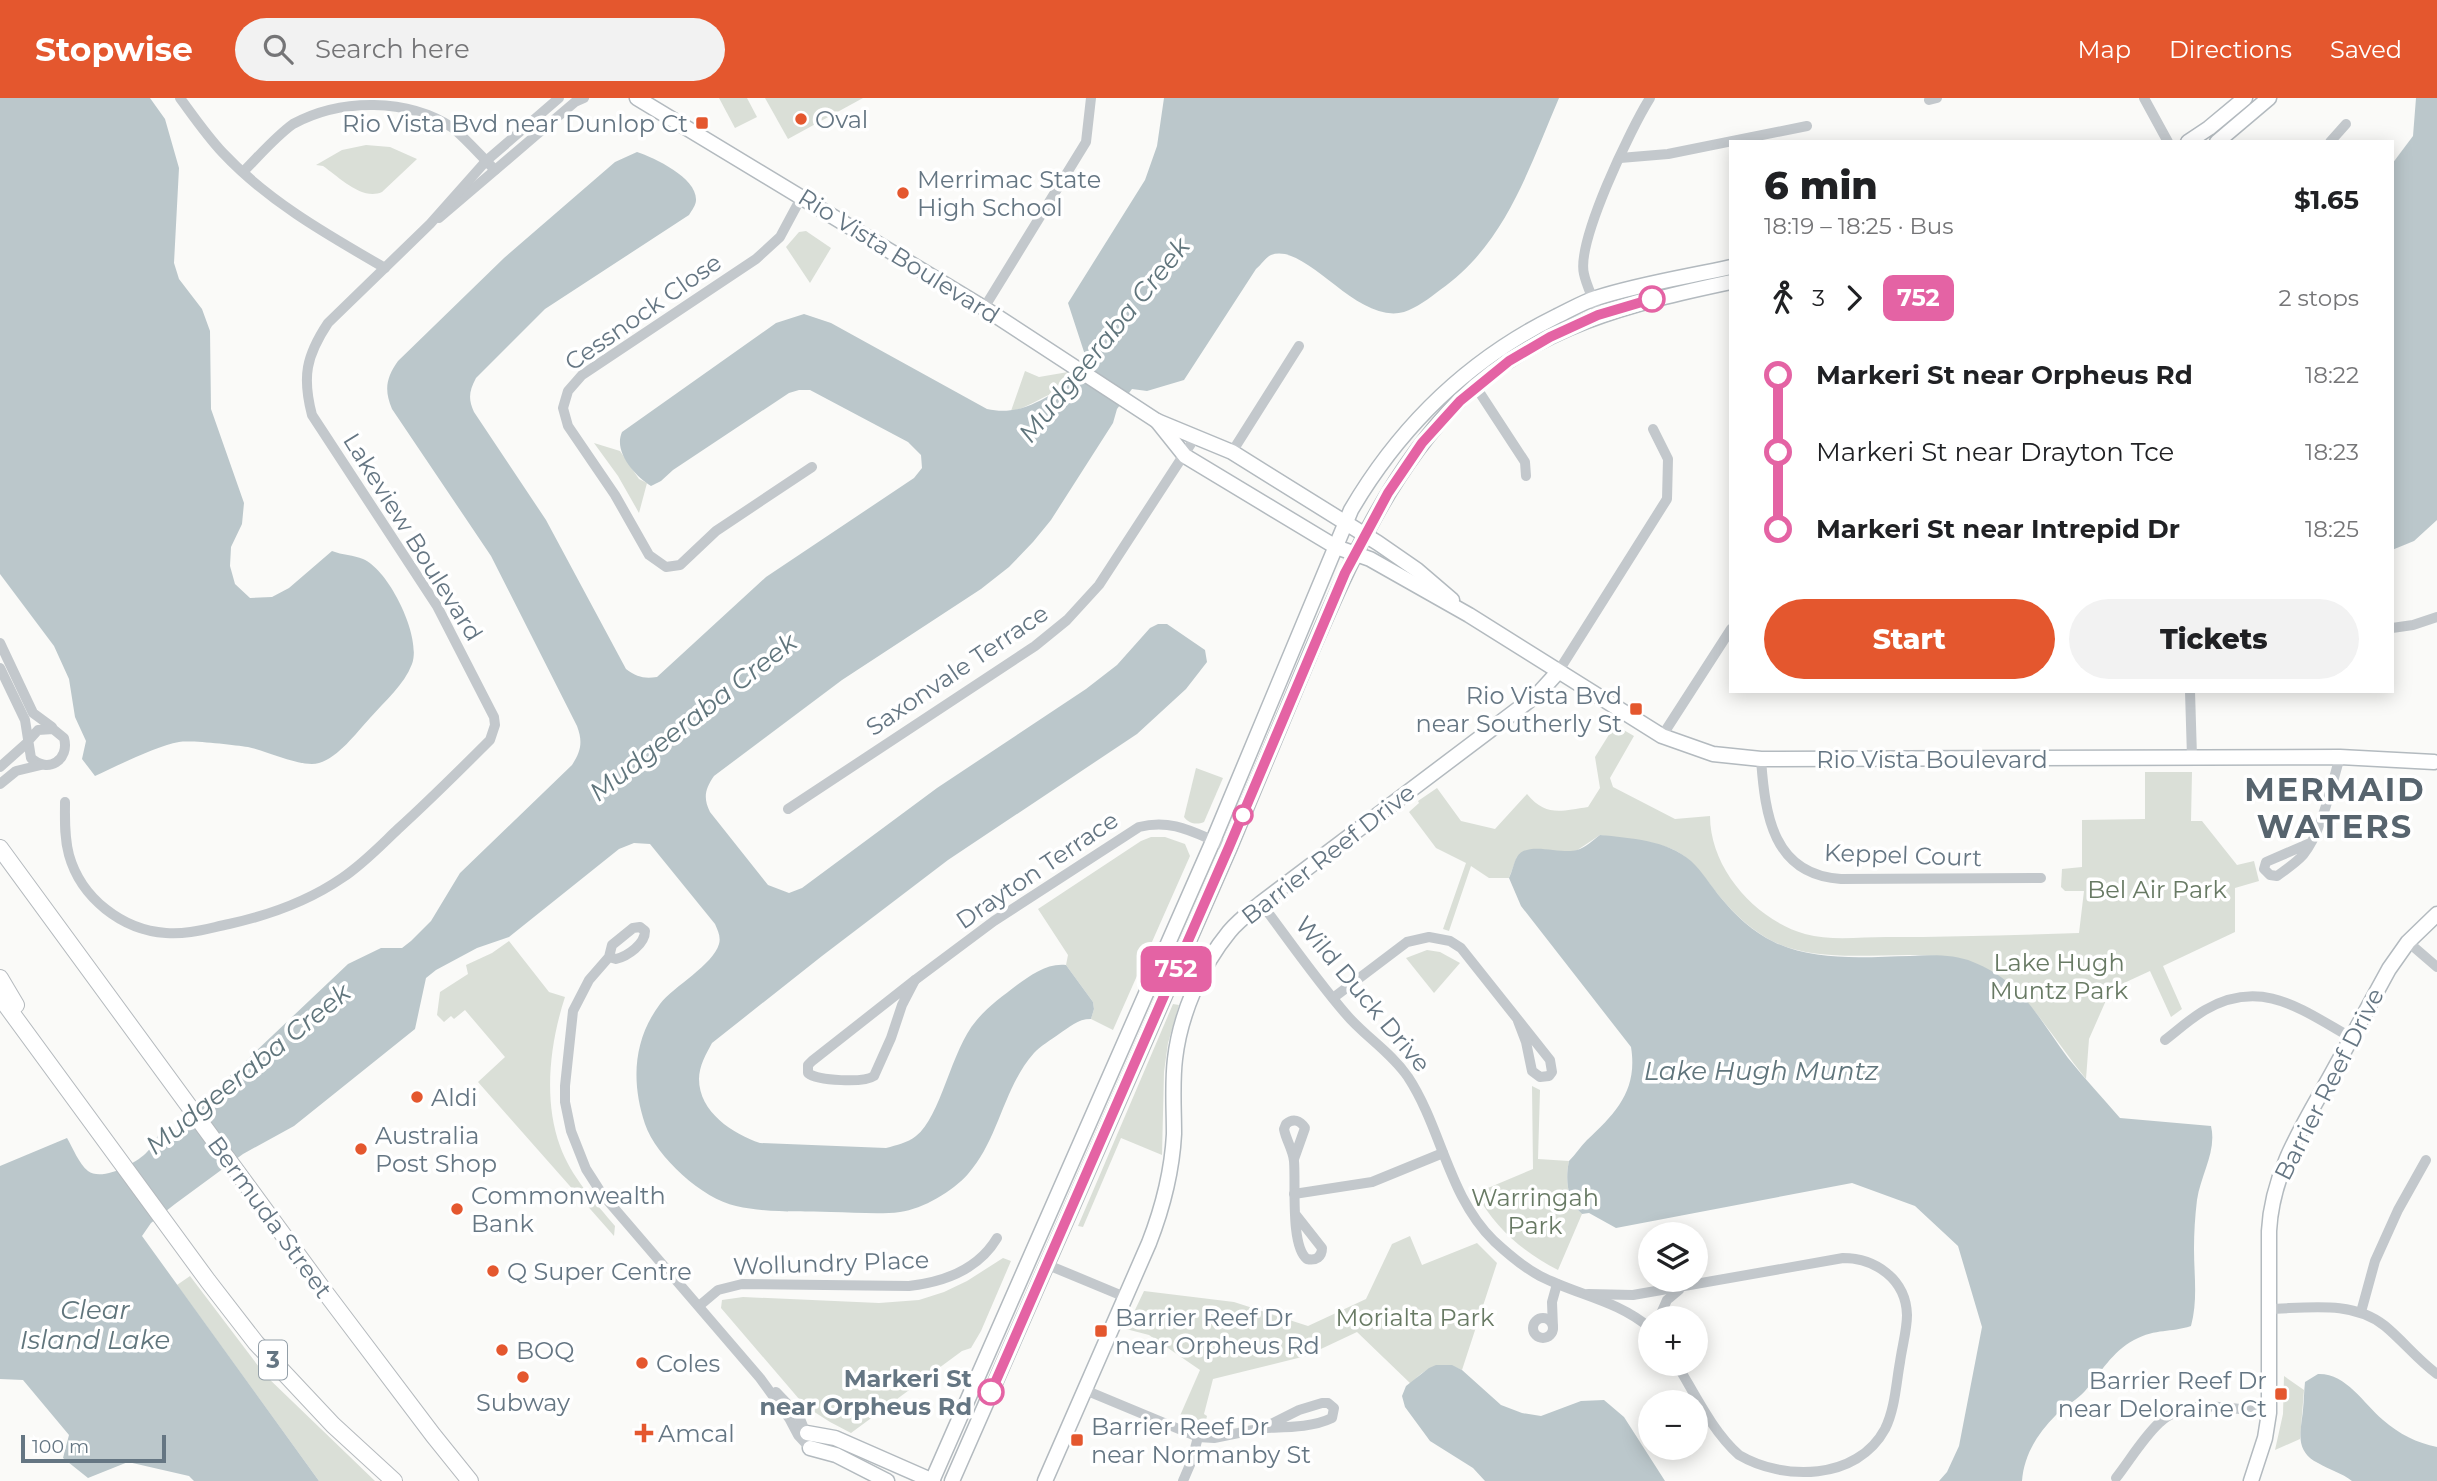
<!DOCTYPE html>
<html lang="en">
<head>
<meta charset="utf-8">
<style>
	body { margin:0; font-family:Montserrat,sans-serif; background:#f2f2f2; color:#202124; height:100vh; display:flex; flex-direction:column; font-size:26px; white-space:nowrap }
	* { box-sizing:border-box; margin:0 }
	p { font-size:23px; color:#757577 }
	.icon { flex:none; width:38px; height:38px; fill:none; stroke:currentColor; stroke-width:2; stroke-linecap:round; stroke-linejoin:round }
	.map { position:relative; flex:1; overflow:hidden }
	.side { position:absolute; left:1729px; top:42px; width:665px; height:553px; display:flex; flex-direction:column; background:#fff; border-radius:0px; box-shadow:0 4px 18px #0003 }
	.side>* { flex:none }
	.badge { padding:0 14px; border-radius:10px; font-size:24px; line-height:46px }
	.controls { position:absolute; left:1638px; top:1124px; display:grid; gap:14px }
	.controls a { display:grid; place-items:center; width:70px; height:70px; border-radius:50%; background:#fff; box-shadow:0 4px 18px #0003; font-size:35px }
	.scale { position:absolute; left:21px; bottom:18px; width:145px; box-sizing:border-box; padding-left:7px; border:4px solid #657683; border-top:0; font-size:19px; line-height:24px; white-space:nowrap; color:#657683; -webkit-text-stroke:5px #fff; paint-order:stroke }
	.map>.badge { position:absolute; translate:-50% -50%; box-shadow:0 0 0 4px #fff }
	.legs { display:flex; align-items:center; gap:10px; height:77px; padding:0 35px; font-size:23px }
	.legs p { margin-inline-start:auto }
	.head { display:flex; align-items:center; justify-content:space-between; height:119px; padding:0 35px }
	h1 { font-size:38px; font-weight:800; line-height:52px }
	.action { display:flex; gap:14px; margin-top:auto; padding:14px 35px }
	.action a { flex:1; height:80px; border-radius:42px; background:#e4572e; color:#fff; font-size:28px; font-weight:800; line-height:80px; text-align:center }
	.action a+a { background:#f2f2f2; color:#202124 }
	ul { padding:0 35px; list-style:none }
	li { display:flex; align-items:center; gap:24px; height:77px; font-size:26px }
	li i { display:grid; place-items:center; width:10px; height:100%; margin:0 9px; background:currentColor }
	li i::after { content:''; width:18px; height:18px; margin:-9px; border:5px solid; border-radius:50%; background:#fff }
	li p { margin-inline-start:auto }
	li:first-child i { background:linear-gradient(#0000 50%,currentColor 0) }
	li:last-child i { background:linear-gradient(currentColor 50%,#0000 0) }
	header { display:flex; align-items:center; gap:42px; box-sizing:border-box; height:98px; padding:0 35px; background:#e4572e; color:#fff }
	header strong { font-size:33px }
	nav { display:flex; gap:38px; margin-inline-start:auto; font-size:24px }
	.search { width:490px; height:63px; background:#f2f2f2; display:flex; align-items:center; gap:18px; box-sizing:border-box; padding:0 24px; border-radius:38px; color:#757577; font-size:26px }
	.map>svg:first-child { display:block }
</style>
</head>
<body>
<header>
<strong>Stopwise</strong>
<div class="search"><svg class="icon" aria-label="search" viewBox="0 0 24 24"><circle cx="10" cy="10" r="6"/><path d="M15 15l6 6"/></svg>Search here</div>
<nav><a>Map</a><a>Directions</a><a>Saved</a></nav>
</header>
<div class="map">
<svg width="2437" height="1383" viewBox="0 0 2437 1383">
	<rect width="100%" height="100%" fill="#fafaf8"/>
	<g fill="#dadfd7">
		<polygon points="719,0 747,0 757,19 735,30"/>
		<polygon points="765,0 863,0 788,41"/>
		<path d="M366,47L390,49L417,61L382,94C362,103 339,79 323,68L316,67L342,52Z"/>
		<polygon points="806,133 831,150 810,185 786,149 799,134"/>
		<path d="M1025,273L1039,279L1068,274L1074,278L1063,293C1045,295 1030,310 1011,313Z"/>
		<polygon points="594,345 620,353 639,381 647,385 639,415 618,378"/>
		<path d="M1615,627L1634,638L1610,680L1613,689L1675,721L1710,718C1710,771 1756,822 1805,836C1830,843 1860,839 1886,839C1950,839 2015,837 2079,835L2084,793H2065L2061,789L2062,771L2082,769V722L2145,721V674H2192L2191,723H2202L2237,767L2254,763L2259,783L2235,790V834L2163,868L2182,911L2171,919L2150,873L2111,891L2089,941L2086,981C2058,947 2036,907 2001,880C1942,834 1844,877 1774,844C1754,834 1735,817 1721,800C1707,784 1697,765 1678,754C1659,743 1622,741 1600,737L1576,753H1553L1517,759L1509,780H1489L1471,768L1449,833L1443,831L1466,765L1436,750L1409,714L1419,705L1418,703L1437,690L1461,723L1495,731L1527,696C1546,719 1561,713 1588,709L1600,690L1595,659Z"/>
		<path d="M1196,670L1223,680L1204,724C1197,727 1189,726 1184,719Z"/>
		<polygon points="1151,739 1165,739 1185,746 1190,758 1113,932 1091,921 1094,911 1093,904 1066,867 1068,857 1038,811 1141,743"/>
		<path d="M509,843L549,894L565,899C550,945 543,1001 560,1048C571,1079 595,1104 615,1128L614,1138L478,984L505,959L465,912L454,921L451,918L444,924L437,917L440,894L468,876L466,867L492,855Z"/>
		<polygon points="1427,852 1440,854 1460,865 1434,895 1406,860"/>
		<polygon points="1173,906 1179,907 1168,945 1164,974 1162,1057 1121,1040 1083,1129 1078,1128"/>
		<path d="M1532,988L1540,992L1538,1061L1569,1063C1565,1081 1567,1103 1582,1116L1558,1172C1523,1154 1495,1130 1476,1095L1533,1071Z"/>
		<path d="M1410,1138L1422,1167L1477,1145L1497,1165L1462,1272C1443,1262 1424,1269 1411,1286L1357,1234L1306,1258L1213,1281L1204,1316L1207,1318L1204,1330L1179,1320L1200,1272L1149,1237L1126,1231L1144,1193L1234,1204L1308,1228L1366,1201L1392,1146Z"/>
		<polygon points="1003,1160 1011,1163 981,1233 971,1250 962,1253 851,1335 830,1324 805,1308 721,1210 722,1202 743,1199 879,1205 919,1202 944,1194 967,1183"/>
		<polygon points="190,1178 265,1277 375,1383 319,1383 177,1187"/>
		<polygon points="2284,1278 2304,1292 2300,1341 2275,1352 2283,1316"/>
	</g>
	<g fill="#bbc7cb">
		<path d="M0,0H150L165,21L179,70L174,165L179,181L202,211L210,233L211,311L244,405L242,426L231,449L230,468L235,486L250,500L272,499L289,490L332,453C342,457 354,457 363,461C389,472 422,539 412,566C404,587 385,603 370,620C356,635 339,659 319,665C302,670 267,653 248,649C233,647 192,642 179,644C156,648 117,668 95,678L82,661L86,643L75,619L69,581L54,548L0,476Z"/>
		<path d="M1164,0H1559C1529,70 1505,147 1440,192C1430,200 1416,210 1404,214C1356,227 1307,144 1271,157C1266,159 1261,167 1256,171L1184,282L1147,293L1132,291L1117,311L1113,325L1051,422L1033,444L1009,469L981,491L842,582L714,678C705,691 703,700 710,714L768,787L789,795L802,790L937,690L1086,591L1117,567L1150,530L1158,526H1167L1205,552L1207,564L1186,591L1137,636L948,762L822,858L712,945C706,956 699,968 699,981C699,1014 733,1036 760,1045L886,1050C897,1047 907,1045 916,1038C941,1019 951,952 976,923C987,909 1003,898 1017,887C1031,877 1047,865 1066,867L1093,904L1094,911L1091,921C1077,921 1070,929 1059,936C1051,942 1040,948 1034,955C1003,990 999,1041 968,1076C953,1093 923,1111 900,1114C878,1117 853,1114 831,1114C800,1113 767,1115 736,1108C703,1101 656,1059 645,1026C631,984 633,942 660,906C674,888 713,867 719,846C721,839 718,833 715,826L650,746L634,745L619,751L509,839L477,850L436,872L426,880L415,931L294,1028L243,1056L175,1106L151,1125L142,1138L319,1383H194L189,1378L128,1364L88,1380L63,1360L69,1337L23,1282L0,1281V1068L67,1040C73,1050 79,1066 88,1073C102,1084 137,1065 147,1054C155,1046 159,1036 162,1025L167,1032L177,1033C188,1017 204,1009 215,992L348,866L381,850H402L411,843L431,823L460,775L572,667C581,653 583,644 577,628L491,458L392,311C384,292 386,280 398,263L504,160L615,64L637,54C655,60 697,80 696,102C696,107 692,112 689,117L545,211L476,280C469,293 468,301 474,314L546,422L626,571C637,579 644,581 657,579L766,479L914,380L922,370L921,357L908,344L810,292H799L789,295L673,372L661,383L651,388C635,378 613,354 622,334L776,225L804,216L831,225L987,311C1005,315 1021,312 1037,304C1047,300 1052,294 1063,293L1086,260L1068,205L1145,82L1157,48Z"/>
		<polygon points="2416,0 2437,0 2437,422 2414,443 2392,452 2392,66 2413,38"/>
		<path d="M1600,737C1630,740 1667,742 1691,763C1702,773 1711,788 1721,800C1735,817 1753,834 1774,844C1815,864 1865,859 1910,858C1930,857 1954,856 1973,864C2023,884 2038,920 2068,960C2085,981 2103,1000 2120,1020L2211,1028C2217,1053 2201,1076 2197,1102C2195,1118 2194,1135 2194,1151C2194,1177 2198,1202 2191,1228C2170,1235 2157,1230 2134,1242C2112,1254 2101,1274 2085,1293C2077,1302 2065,1308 2056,1317C2037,1336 2024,1357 2022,1383H1939L1947,1374L1959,1348L1982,1229L1958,1148L1915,1108L1852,1085L1616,1130L1589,1115L1582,1116C1567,1103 1565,1081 1569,1063C1576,1056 1580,1049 1587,1042C1616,1015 1638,992 1631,949L1521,808L1509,780C1512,774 1514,764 1517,759C1527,742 1561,757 1577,752C1585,750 1593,742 1600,737Z"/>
		<polygon points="1436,1267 1452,1267 1462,1272 1501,1307 1522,1315 1541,1318 1581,1303 1604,1302 1624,1319 1665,1383 1485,1383 1473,1370 1430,1343 1405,1309 1402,1298 1406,1288 1429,1270"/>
		<path d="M2318,1276C2346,1275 2363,1305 2383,1322C2399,1336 2417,1345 2437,1349V1383H2352C2342,1375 2330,1372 2318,1365C2294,1353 2301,1333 2303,1312C2304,1302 2304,1293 2305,1284Z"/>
	</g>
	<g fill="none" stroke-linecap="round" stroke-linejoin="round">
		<g stroke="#b3babf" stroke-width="17">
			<g id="secondary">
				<polyline points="637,0 984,210 1157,323 1232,354 1378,445 1417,472 1452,502"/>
				<polyline points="2188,44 2209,30 2245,0"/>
				<polyline points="2217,44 2269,0"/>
				<polyline points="1157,323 1185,358 1321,440 1336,449 1370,461 1469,517 1662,638 1713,656 1761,661 2340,659 2434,664"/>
				<polyline points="807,1335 835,1340 933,1383"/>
				<polyline points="810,1350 836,1357 887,1383"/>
				<path d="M932,1383L1213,743L1351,412C1401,327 1468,262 1557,218C1570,212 1583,204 1596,200C1639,186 1686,179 1731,169"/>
				<path d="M952,1383C1043,1171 1139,961 1230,749C1257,684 1284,619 1311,554C1350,464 1389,374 1459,303C1534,228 1632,205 1731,184"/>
				<path d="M1045,1383L1149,1145C1163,1109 1172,1074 1174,1036C1174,1011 1172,985 1175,961C1180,917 1201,868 1229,834C1238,823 1250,814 1261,805L1538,596L1558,574"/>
				<path d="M2251,1383L2265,1340L2269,1315V1133C2272,1075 2302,1029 2330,979C2350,943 2369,907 2389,871L2408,844L2437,816"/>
			</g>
		</g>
		<g stroke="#b5babe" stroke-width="18">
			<g id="primary">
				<polyline points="0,750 325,1194 433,1337 470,1383"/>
				<polyline points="0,880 16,907"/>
				<polyline points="0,899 208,1183 256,1245 333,1327 394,1383"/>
			</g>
		</g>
		<g stroke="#c3c8cc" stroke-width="10">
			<path d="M180,0C194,19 207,38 223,55C269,104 328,137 385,170"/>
			<polyline points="2144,0 2168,44"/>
			<polyline points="1929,2 1937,0"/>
			<polyline points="2330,44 2346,26"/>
			<polyline points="1620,60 1668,56 1807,28"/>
			<path d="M243,74C259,58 275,39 293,26C341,0 408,0 453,30C468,43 481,58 495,72"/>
			<polyline points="802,98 780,139 756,161 582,277 568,293 563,310 568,328 615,397 649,457 666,469 680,467 716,433 812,369"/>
			<polyline points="439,120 535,38 575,4 584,0"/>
			<polyline points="984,210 1086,44 1091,0"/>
			<path d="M1598,217C1595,203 1587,190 1584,176C1576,144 1631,30 1650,0"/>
			<polyline points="1474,286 1525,364 1526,378"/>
			<polyline points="1232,354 1299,248"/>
			<polyline points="2392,530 2413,527 2437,519"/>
			<polyline points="0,545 33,615 52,629"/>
			<path d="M0,570L25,622L31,660C48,676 70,662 64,640L53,631L38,632L29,642"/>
			<polyline points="1558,574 1667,401 1668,361 1653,331"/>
			<polyline points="2190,593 2192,659"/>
			<polyline points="1662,638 1731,531"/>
			<path d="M1761,661C1765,717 1773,777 1841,781L2041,780"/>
			<polyline points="0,669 28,644"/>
			<polyline points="0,686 16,673 41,667"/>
			<path d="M65,704C65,721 64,739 69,757C81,800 122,832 166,835C187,837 209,830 229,826C270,817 307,804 342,780C363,766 380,748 398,731C430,702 460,672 490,642L495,627L494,619L437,508L312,317C302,279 306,258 328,225L430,126L486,63L559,0"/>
			<polyline points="788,711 1035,548 1067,522 1099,487 1196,338"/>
			<path d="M2310,745L2266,764L2264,771L2270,777L2277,778C2285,772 2296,765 2303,757C2322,734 2331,688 2340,659"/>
			<path d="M1261,805C1288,841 1315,880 1345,915C1364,938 1390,953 1408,979C1442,1031 1448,1098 1494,1143C1508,1156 1523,1169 1540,1178C1577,1197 1617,1202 1650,1230"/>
			<polyline points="2408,844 2437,869"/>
			<path d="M609,859L616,861C628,858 645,846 645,833L640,829L633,830L612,847L609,859L589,882L573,913L565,988V1004L571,1033L586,1071L602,1096L760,1280L789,1320L798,1337L810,1350"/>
			<path d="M915,882L994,823L1139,729C1175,720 1197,737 1229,749"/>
			<path d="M915,882L902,907L891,940L874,978C864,985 818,983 808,975V967L812,963Z"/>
			<polyline points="1333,900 1407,844 1429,839 1450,843 1461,850 1550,962 1552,974 1549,978 1540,979 1532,973 1526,944 1518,923"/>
			<path d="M2165,942C2178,932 2191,920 2205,912C2262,879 2302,912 2352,940"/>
			<path d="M1294,1061L1305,1030C1300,1022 1293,1020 1286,1026L1284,1031C1286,1042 1293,1052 1294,1063C1296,1085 1290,1148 1307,1161C1316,1163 1322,1159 1322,1150L1296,1117"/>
			<polyline points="1294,1096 1372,1084 1443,1055"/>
			<polyline points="1048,1167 1125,1199"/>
			<path d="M1588,1196L1633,1197L1843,1160C1875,1160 1906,1181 1907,1217C1907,1232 1902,1249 1900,1264C1896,1286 1895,1311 1885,1331C1857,1383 1783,1383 1739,1357C1712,1333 1695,1296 1676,1265"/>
			<path d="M699,1208L718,1192L742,1186L909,1188C944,1184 978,1172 997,1140"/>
			<path d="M2269,1211C2308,1210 2353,1202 2385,1228C2403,1243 2418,1262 2437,1276"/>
			<polyline points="2361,1214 2375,1163 2398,1112 2426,1062"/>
			<circle cx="1543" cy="1230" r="10"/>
			<polyline points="1659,1220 1667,1202 1679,1192"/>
			<polyline points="1553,1230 1552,1204 1557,1186"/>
			<polyline points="1085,1292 1198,1339 1214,1340 1263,1330"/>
			<polyline points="776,1294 799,1318 808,1341"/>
			<path d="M1322,1305H1328L1334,1310L1332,1320C1311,1330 1286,1329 1263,1330L1299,1312Z"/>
			<path d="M2116,1380C2130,1362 2143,1340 2159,1325C2188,1298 2234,1311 2269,1315"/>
			<polyline points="1183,1383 1192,1362 1198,1339"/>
		</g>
		<use href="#secondary" stroke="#fff" stroke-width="14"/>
		<use href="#primary" stroke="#fff" stroke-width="16"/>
	</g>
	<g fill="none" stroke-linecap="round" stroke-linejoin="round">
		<g stroke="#fff" stroke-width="16">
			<polyline id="line-1" points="991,1294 1229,749 1345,475 1388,395 1422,345 1460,303 1509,263 1550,239 1598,217 1652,201"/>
		</g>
		<use href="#line-1" stroke="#e463a4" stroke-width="10"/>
	</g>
	<g fill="#e4572e" stroke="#fff" stroke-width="2.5">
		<circle cx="801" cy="21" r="7"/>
		<rect x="695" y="18" width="14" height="14" rx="3.5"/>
		<circle cx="903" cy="95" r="7"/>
		<rect x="1629" y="604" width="14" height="14" rx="3.5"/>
		<circle cx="417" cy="999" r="7"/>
		<circle cx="361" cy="1051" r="7"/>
		<circle cx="457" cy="1111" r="7"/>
		<circle cx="493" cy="1173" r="7"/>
		<rect x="1094" y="1226" width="14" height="14" rx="3.5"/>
		<circle cx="502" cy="1252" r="7"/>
		<circle cx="642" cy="1265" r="7"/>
		<circle cx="523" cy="1279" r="7"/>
		<rect x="2274" y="1289" width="14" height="14" rx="3.5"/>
		<path d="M640.5 1324.5h7v7h7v7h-7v7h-7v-7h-7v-7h7z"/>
		<rect x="1070" y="1335" width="14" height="14" rx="3.5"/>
	</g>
	<g fill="#fff" stroke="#e463a4" stroke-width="3.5">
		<circle cx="1652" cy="201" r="12"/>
		<circle cx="1243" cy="717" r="9"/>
		<circle cx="991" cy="1294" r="12"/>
	</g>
	<g text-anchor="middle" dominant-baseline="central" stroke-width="7" stroke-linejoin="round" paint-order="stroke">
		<rect fill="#fff" stroke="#939fa8" stroke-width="2" x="259" y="1242.5" width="28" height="39" rx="5"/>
		<g font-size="23" font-weight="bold" fill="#657683">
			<text x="273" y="1262">3</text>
		</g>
		<g font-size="24" fill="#657683" stroke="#fff" text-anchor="start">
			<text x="815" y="21">Oval</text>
			<text x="688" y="25" text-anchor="end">Rio Vista Bvd near Dunlop Ct</text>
			<text x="917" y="81">Merrimac State<tspan x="917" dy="28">High School</tspan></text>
			<text x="1622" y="597" text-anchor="end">Rio Vista Bvd<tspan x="1622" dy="28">near Southerly St</tspan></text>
			<text x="431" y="999">Aldi</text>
			<text x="375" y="1037">Australia<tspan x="375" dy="28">Post Shop</tspan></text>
			<text x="471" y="1097">Commonwealth<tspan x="471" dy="28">Bank</tspan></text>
			<text x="507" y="1173">Q Super Centre</text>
			<text x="1115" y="1219">Barrier Reef Dr<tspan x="1115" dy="28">near Orpheus Rd</tspan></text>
			<text x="516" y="1252">BOQ</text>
			<text x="656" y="1265">Coles</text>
			<text x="2267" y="1282" text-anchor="end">Barrier Reef Dr<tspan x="2267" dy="28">near Deloraine Ct</tspan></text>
			<text x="523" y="1304" text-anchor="middle">Subway</text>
			<text x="1091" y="1328">Barrier Reef Dr<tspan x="1091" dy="28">near Normanby St</tspan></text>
			<text x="658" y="1335">Amcal</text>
		</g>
		<g font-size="24" fill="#657683" stroke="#fff">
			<text transform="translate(899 158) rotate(32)">Rio Vista Boulevard</text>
			<text transform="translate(643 214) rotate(-35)">Cessnock Close</text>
			<text transform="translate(413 439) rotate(58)">Lakeview Boulevard</text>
			<text transform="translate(957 572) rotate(-34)">Saxonvale Terrace</text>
			<text x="1932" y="661">Rio Vista Boulevard</text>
			<text transform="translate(1328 756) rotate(-38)">Barrier Reef Drive</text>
			<text transform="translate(1903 757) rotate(2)">Keppel Court</text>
			<text transform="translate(1037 772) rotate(-34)">Drayton Terrace</text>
			<text transform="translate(1363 896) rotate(50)">Wild Duck Drive</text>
			<text transform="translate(2329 986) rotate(-63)">Barrier Reef Drive</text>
			<text transform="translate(270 1119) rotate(54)">Bermuda Street</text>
			<text transform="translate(831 1165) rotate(-2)">Wollundry Place</text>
		</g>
		<g font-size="24" fill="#687a64" stroke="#fff">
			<text x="2157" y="791">Bel Air Park</text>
			<text x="2059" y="864">Lake Hugh<tspan x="2059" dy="28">Muntz Park</tspan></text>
			<text x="1535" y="1099">Warringah<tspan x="1535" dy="28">Park</tspan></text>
			<text x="1415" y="1219">Morialta Park</text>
		</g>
		<g font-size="24" font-weight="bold" fill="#657683" stroke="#fff" text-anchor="end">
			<text x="972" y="1280">Markeri St<tspan x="972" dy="28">near Orpheus Rd</tspan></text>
		</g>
		<g font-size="26" font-style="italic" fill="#60757c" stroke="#fff">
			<text transform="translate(1104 242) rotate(-51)">Mudgeeraba Creek</text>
			<text transform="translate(693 619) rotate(-38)">Mudgeeraba Creek</text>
			<text transform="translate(248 971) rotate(-39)">Mudgeeraba Creek</text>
			<text x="1761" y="973">Lake Hugh Muntz</text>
			<text x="95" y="1212">Clear<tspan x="95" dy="30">Island Lake</tspan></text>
		</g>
		<g font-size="32" font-weight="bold" letter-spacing="2" fill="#57646e" stroke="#fff">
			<text x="2335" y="691">MERMAID<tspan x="2335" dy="37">WATERS</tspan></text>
		</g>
	</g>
</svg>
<div class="controls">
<a><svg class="icon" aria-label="layers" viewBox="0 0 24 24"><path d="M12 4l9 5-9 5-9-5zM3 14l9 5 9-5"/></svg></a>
<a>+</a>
<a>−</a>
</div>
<div class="scale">100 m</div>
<b class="badge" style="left:1176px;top:871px;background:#e463a4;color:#fff">752</b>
<section class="side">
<div class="head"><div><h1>6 min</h1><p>18:19 – 18:25 · Bus</p></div><b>$1.65</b></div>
<div class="legs"><svg class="icon" aria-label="walk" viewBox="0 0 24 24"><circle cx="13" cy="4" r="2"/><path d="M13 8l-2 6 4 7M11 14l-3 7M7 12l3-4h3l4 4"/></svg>3<svg class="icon" aria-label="forward" viewBox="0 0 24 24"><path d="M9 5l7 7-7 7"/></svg><b class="badge" style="background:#e463a4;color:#fff">752</b><p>2 stops</p></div>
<ul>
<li><i style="color:#e463a4"></i><b>Markeri St near Orpheus Rd</b><p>18:22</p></li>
<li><i style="color:#e463a4"></i><span>Markeri St near Drayton Tce</span><p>18:23</p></li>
<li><i style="color:#e463a4"></i><b>Markeri St near Intrepid Dr</b><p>18:25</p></li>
</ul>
<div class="action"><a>Start</a><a>Tickets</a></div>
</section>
</div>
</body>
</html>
